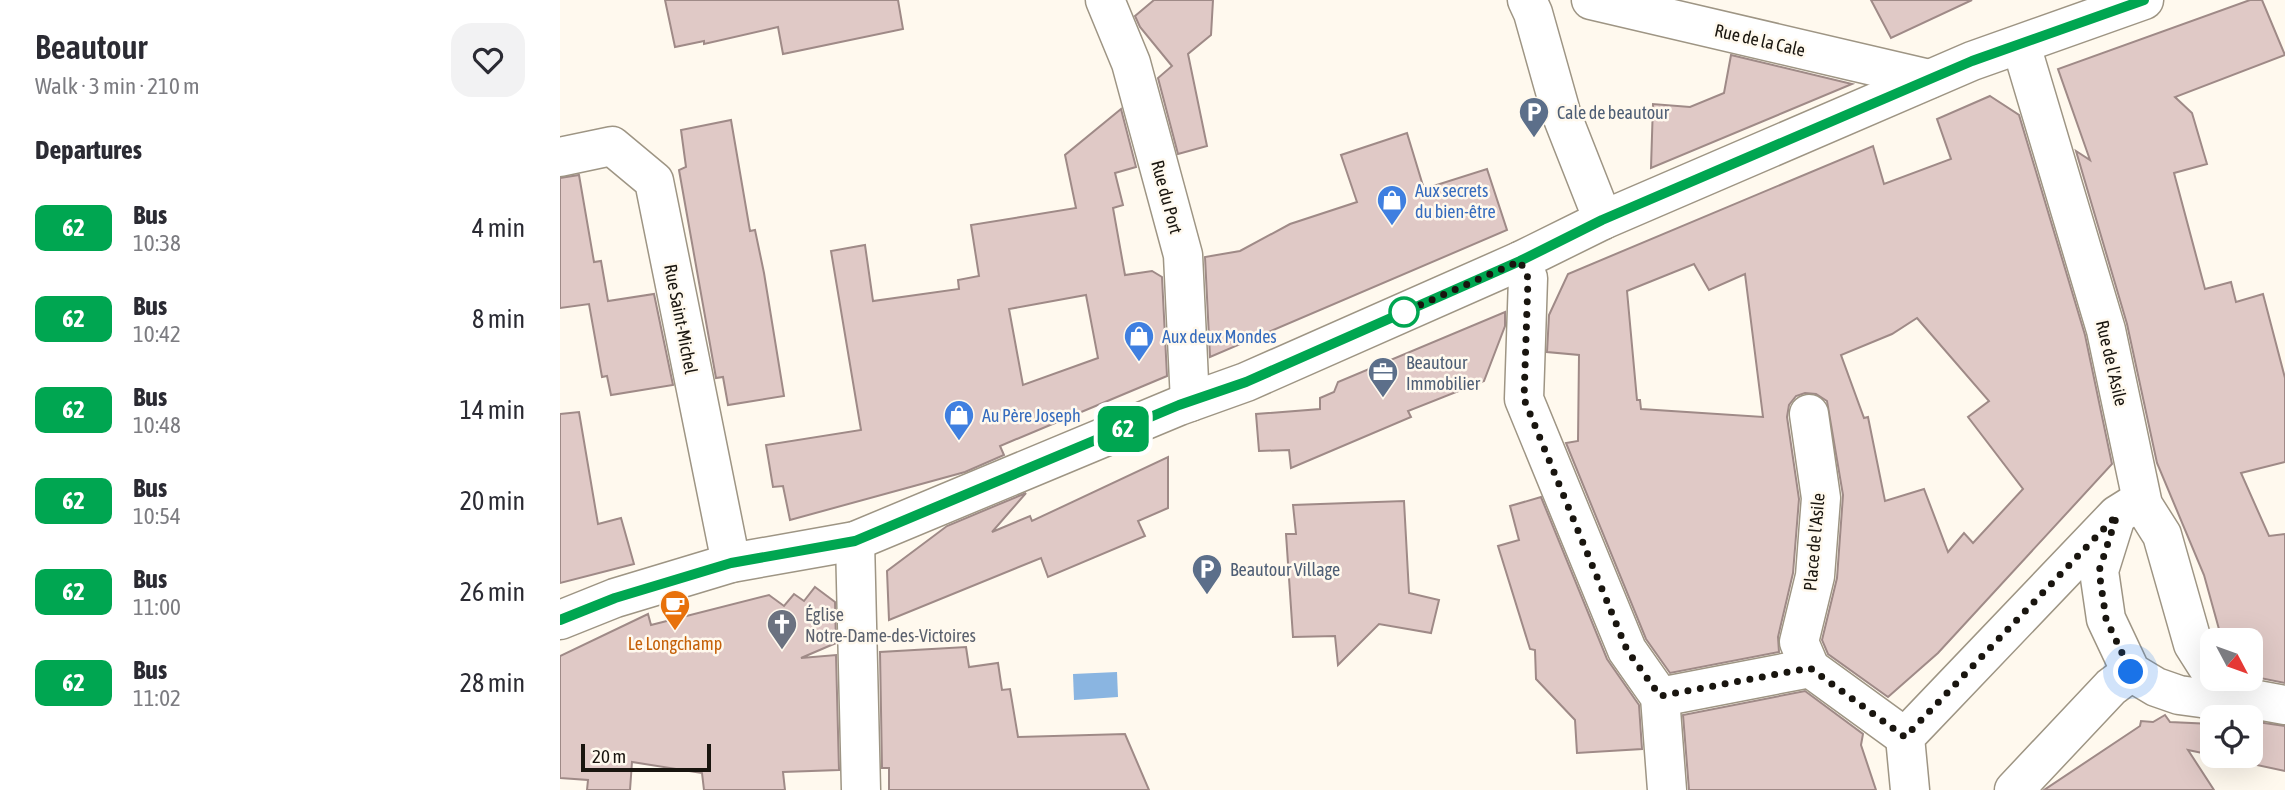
<!DOCTYPE html>
<html lang="en">
<head>
<meta charset="utf-8">
<style>
	body { margin:0; font-family:"Asap Condensed",sans-serif; background:#f2f2f3; color:#2b2b33; height:100vh; display:flex; flex-direction:column; font-size:26px; white-space:nowrap }
	* { box-sizing:border-box; margin:0 }
	p { font-size:23px; color:#7c7c81 }
	.icon { flex:none; width:38px; height:38px; fill:none; stroke:currentColor; stroke-width:2; stroke-linecap:round; stroke-linejoin:round }
	.map { position:relative; flex:1; overflow:hidden }
	.panel { display:flex; flex-direction:column; background:#fff; width:560px }
	.panel>* { flex:none }
	.badge { padding:0 14px; border-radius:10px; font-size:24px; line-height:46px }
	.needle { width:46px; rotate:131deg }
	.tools { position:absolute; left:1640px; top:628px; display:grid; gap:14px }
	.tools a { display:grid; place-items:center; width:63px; height:63px; border-radius:14px; background:#fff; box-shadow:0 7px 28px #0002; font-size:35px }
	.scale { position:absolute; left:21px; bottom:18px; width:130px; box-sizing:border-box; padding-left:7px; border:4px solid #19150f; border-top:0; font-size:19px; line-height:24px; white-space:nowrap; color:#19150f; -webkit-text-stroke:5px #fff9ee; paint-order:stroke }
	.you { position:absolute; width:35px; height:35px; margin:-18px; border:5px solid #fff; border-radius:50%; background:#1a73e8; box-shadow:0 0 0 10px #1a73e833 }
	.map>.badge { position:absolute; translate:-50% -50%; box-shadow:0 0 0 4px #fff }
	h2 { padding:0 35px; font-size:26px; line-height:63px }
	.round { display:grid; place-items:center; flex:none; width:74px; height:74px; border-radius:21px; background:#f2f2f3 }
	.summary { display:flex; align-items:center; justify-content:space-between; height:119px; padding:0 35px }
	h1 { font-size:33px; font-weight:600; line-height:52px }
	ul { padding:0; list-style:none }
	li { display:flex; align-items:center; gap:21px; height:91px; padding:0 35px }
	li div { flex:1 }
	li b { display:block; font-size:26px }
	li em { font-style:normal }
	li .badge { min-width:77px; font-weight:700; text-align:center }
	main { display:flex; flex:1; min-height:0 }
	.map>svg:first-child { display:block }
</style>
</head>
<body>
<main>
<section class="panel">
<div class="summary"><div><h1>Beautour</h1><p>Walk · 3 min · 210 m</p></div><a class="round"><svg class="icon" aria-label="heart" viewBox="0 0 24 24"><path d="M12 20l-8-8c-3-5 5-10 8-4 3-6 11-1 8 4z"/></svg></a></div>
<h2>Departures</h2>
<ul>
<li><span class="badge" style="background:#00a651;color:#fff">62</span><div><b>Bus</b><p>10:38</p></div><em>4 min</em></li>
<li><span class="badge" style="background:#00a651;color:#fff">62</span><div><b>Bus</b><p>10:42</p></div><em>8 min</em></li>
<li><span class="badge" style="background:#00a651;color:#fff">62</span><div><b>Bus</b><p>10:48</p></div><em>14 min</em></li>
<li><span class="badge" style="background:#00a651;color:#fff">62</span><div><b>Bus</b><p>10:54</p></div><em>20 min</em></li>
<li><span class="badge" style="background:#00a651;color:#fff">62</span><div><b>Bus</b><p>11:00</p></div><em>26 min</em></li>
<li><span class="badge" style="background:#00a651;color:#fff">62</span><div><b>Bus</b><p>11:02</p></div><em>28 min</em></li>
</ul>
</section>
<div class="map">
<svg width="1725" height="790" viewBox="0 0 1725 790">
	<rect width="100%" height="100%" fill="#fff9ee"/>
	<polygon fill="#8ab5e1" points="557,672 558,697 514,700 513,674"/>
	<g fill="#e0c9c6" stroke="#9f8a87" stroke-width="2" fill-rule="evenodd">
		<polygon points="105,0 338,0 343,29 223,54 218,27 144,44 144,41 115,47"/>
		<polygon points="594,0 653,0 651,35 628,54 647,146 618,154 598,78 612,66 580,27 575,16"/>
		<polygon points="1311,0 1412,0 1331,38"/>
		<polygon points="1690,0 1702,0 1725,55 1615,97 1632,113 1647,164 1614,173 1645,289 1671,282 1676,302 1703,294 1725,378 1725,462 1681,473 1709,536 1725,534 1725,683 1690,676 1690,640 1662,640 1644,575 1597,463 1567,324 1516,151 1530,160 1498,69"/>
		<polygon points="1171,55 1292,84 1091,168 1093,104 1130,107 1164,93"/>
		<path d="M1430,96L1459,115L1525,335L1552,464L1378,653L1328,697L1268,654L1262,640L1277,578L1283,495L1267,401L1256,394L1245,393L1236,396L1229,405L1227,417L1239,499L1233,573L1218,637L1219,652L1110,673L1086,639L1006,443L1018,441L1019,355L987,352L989,315L1008,274L1313,146L1324,184L1391,159L1377,119ZM1134,264L1149,290L1185,274L1203,417L1081,409L1080,400H1077L1067,291ZM1357,318L1429,401L1408,417L1463,489L1413,543L1404,533L1388,552L1364,489L1325,501L1308,417L1304,418L1281,355L1332,334Z"/>
		<path d="M561,109L576,167L555,173L563,205L553,208L565,275L592,271L602,277L607,376L440,446L444,455L405,472L230,520L223,486L213,487L206,445L301,430L271,251L305,245L313,301L399,289L398,280L419,276L411,225L516,208L505,155ZM526,295L538,358L463,385L449,309Z"/>
		<polygon points="171,120 190,231 195,230 204,273 224,396 168,405 163,377 156,378 119,170 126,167 121,130"/>
		<polygon points="847,133 864,189 927,169 947,230 650,357 645,257 680,251 730,224 797,202 781,155"/>
		<polygon points="19,175 34,262 41,261 48,301 94,294 113,385 51,395 47,376 42,377 29,304 0,308 0,178"/>
		<polygon points="945,312 945,326 924,381 848,411 851,417 731,468 729,450 699,451 696,414 760,409 760,398 774,392 778,382"/>
		<polygon points="19,412 38,524 61,518 74,564 0,583 0,414"/>
		<polygon points="608,457 608,508 578,521 585,536 488,577 481,558 329,620 327,571 387,526 466,493 432,532 470,516 472,521"/>
		<polygon points="981,497 1047,659 1079,705 1082,749 1017,753 1015,720 976,679 975,650 970,649 938,546 959,540 950,506"/>
		<polygon points="844,501 849,593 879,600 871,633 819,624 778,665 775,636 733,637 726,534 736,534 733,505"/>
		<polygon points="255,587 275,602 276,643 241,658 276,655 279,770 223,772 225,790 144,790 142,773 72,762 70,790 27,790 28,780 0,778 0,656 88,614 91,625 209,595 224,606 234,594 244,601"/>
		<polygon points="406,647 409,667 438,663 442,690 450,689 458,737 565,734 589,790 329,790 329,768 322,768 320,652"/>
		<polygon points="1245,691 1303,734 1301,745 1316,790 1129,790 1123,715"/>
		<polygon points="1605,715 1610,722 1652,724 1652,755 1628,750 1654,790 1484,790 1580,726 1581,721 1593,722"/>
		<polygon points="1690,721 1725,726 1725,771 1655,756 1690,756"/>
	</g>
	<g fill="none" stroke-linecap="round" stroke-linejoin="round">
		<g stroke="#9e9584" stroke-width="41">
			<g id="minor">
				<polyline points="545,0 571,63 623,255 630,402"/>
				<polyline points="967,0 973,13 1002,116 1043,220"/>
				<polyline points="1031,0 1369,79"/>
				<polyline points="1461,45 1546,330 1583,505 1602,535 1633,644 1652,674"/>
				<polyline points="0,157 52,146 94,181 171,563"/>
				<polyline points="960,261 968,278 964,399 1067,650 1100,697 1107,790"/>
				<polyline points="1249,414 1261,498 1255,576 1239,642 1250,668"/>
				<polyline points="1554,523 1539,571 1546,619 1571,672 1596,687 1619,695 1641,698 1665,694"/>
				<polyline points="295,541 301,790"/>
				<polyline points="0,620 55,598 171,563 295,541 619,406 686,382 960,261 1043,220 1412,61 1584,0"/>
				<polyline points="1655,679 1665,694 1725,705"/>
				<polyline points="1100,697 1250,668 1345,737"/>
				<polyline points="1350,790 1345,737 1557,515 1573,505 1583,505"/>
				<polyline points="1454,790 1551,687 1571,672"/>
			</g>
		</g>
		<use href="#minor" stroke="#fff" stroke-width="38"/>
	</g>
	<g fill="none" stroke-linecap="round" stroke-linejoin="round">
		<g stroke="#fff" stroke-width="16">
			<polyline id="line" points="0,620 55,598 171,563 295,541 619,405 686,382 960,261 1042,220 1412,61 1584,0"/>
		</g>
		<use href="#line" stroke="#00a651" stroke-width="10"/>
		<polyline stroke="#19150f" stroke-width="7" stroke-dasharray="0 12.6" points="844,312 835,316 960,261 968,278 964,399 1067,650 1100,696 1250,668 1345,737 1557,515 1539,571 1546,619 1571,672"/>
	</g>
	<defs>
		<g id="parking-pin" transform="scale(1.575)"><path d="M0 17L-7.5 6A9.5 9.5 0 1 1 7.5 6Z" fill="#5c6f8a" stroke="#fff9ee"/><path d="M-3.5-5.5H1a3.5 3.5 0 0 1 0 7H-1V5.5H-3.5ZM-1-3.4V-.6H.8a1.4 1.4 0 0 0 0-2.8Z" fill="#fff"/></g>
		<g id="shop-pin" transform="scale(1.575)"><path d="M0 17L-7.5 6A9.5 9.5 0 1 1 7.5 6Z" fill="#3f7fe0" stroke="#fff9ee"/><path d="M-5-2.5h2.3a2.7 3.5 0 0 1 5.4 0H5L5.5 6h-11ZM-1.5-2.5h3a1.5 2.3 0 0 0-3 0Z" fill="#fff"/></g>
		<g id="office-pin" transform="scale(1.575)"><path d="M0 17L-7.5 6A9.5 9.5 0 1 1 7.5 6Z" fill="#5c6f8a" stroke="#fff9ee"/><path d="M-6-3h4V-5.5h4V-3h4V5H-6ZM-1-4.5V-3h2v-1.5ZM-6 0V1H6V0Z" fill="#fff"/></g>
		<g id="cafe-pin" transform="scale(1.575)"><path d="M0 17L-7.5 6A9.5 9.5 0 1 1 7.5 6Z" fill="#e8710a" stroke="#fff9ee"/><path d="M-5.5-4.5H6V0H3Q3 3.5 0 3.5H-2.5Q-5.5 3.5-5.5 0ZM3-3.2v2h1.7v-2ZM-6 4.5H4V6H-6Z" fill="#fff"/></g>
		<g id="church-pin" transform="scale(1.575)"><path d="M0 17L-7.5 6A9.5 9.5 0 1 1 7.5 6Z" fill="#6b7280" stroke="#fff9ee"/><path d="M-1.2-6h2.4v3.5h3.3v2.4h-3.3V6h-2.4V-.1h-3.3v-2.4h3.3Z" fill="#fff"/></g>
	</defs>
	<g fill-rule="evenodd">
		<use href="#parking-pin" x="974" y="112"/>
		<use href="#shop-pin" x="832" y="200"/>
		<use href="#shop-pin" x="579" y="336"/>
		<use href="#office-pin" x="823" y="372"/>
		<use href="#shop-pin" x="399" y="415"/>
		<use href="#parking-pin" x="647" y="569"/>
		<use href="#cafe-pin" x="115" y="605"/>
		<use href="#church-pin" x="222" y="624"/>
	</g>
	<circle fill="#fff" stroke="#00a651" stroke-width="3.5" cx="844" cy="312" r="14"/>
	<g text-anchor="middle" dominant-baseline="central" stroke-width="5" stroke-linejoin="round" paint-order="stroke">
		<g font-size="18" fill="#19150f" stroke="#fff9ee">
			<text transform="translate(1200 40) rotate(13)">Rue de la Cale</text>
			<text transform="translate(607 197) rotate(75)">Rue du Port</text>
			<text transform="translate(121 319) rotate(79)">Rue Saint-Michel</text>
			<text transform="translate(1552 363) rotate(77)">Rue de l'Asile</text>
			<text transform="translate(1254 542) rotate(-85)">Place de l'Asile</text>
		</g>
		<g font-size="18" fill="#4e5e75" stroke="#fff9ee" text-anchor="start">
			<text x="997" y="112">Cale de beautour</text>
			<text x="846" y="362">Beautour<tspan x="846" dy="21">Immobilier</tspan></text>
			<text x="670" y="569">Beautour Village</text>
		</g>
		<g font-size="18" fill="#366cbe" stroke="#fff9ee" text-anchor="start">
			<text x="855" y="190">Aux secrets<tspan x="855" dy="21">du bien-être</tspan></text>
			<text x="602" y="336">Aux deux Mondes</text>
			<text x="422" y="415">Au Père Joseph</text>
		</g>
		<g font-size="18" fill="#5b616d" stroke="#fff9ee" text-anchor="start">
			<text x="245" y="614">Église<tspan x="245" dy="21">Notre-Dame-des-Victoires</tspan></text>
		</g>
		<g font-size="18" fill="#c56008" stroke="#fff9ee">
			<text x="115" y="643">Le Longchamp</text>
		</g>
	</g>
</svg>
<div class="tools">
<a><svg class="needle" viewBox="-14 -14 28 28"><path d="M0-13l5 13h-10z" fill="#e53935"/><path d="M0 13l5-13h-10z" fill="#7c7c81"/></svg></a>
<a><svg class="icon" aria-label="locate" viewBox="0 0 24 24"><circle cx="12" cy="12" r="6"/><path d="M12 2v4M12 18v4M2 12h4M18 12h4"/></svg></a>
</div>
<div class="scale">20 m</div>
<div class="you" style="left:1571px;top:672px"></div>
<b class="badge" style="left:563px;top:429px;background:#00a651;color:#fff">62</b>
</div>
</main>
</body>
</html>
